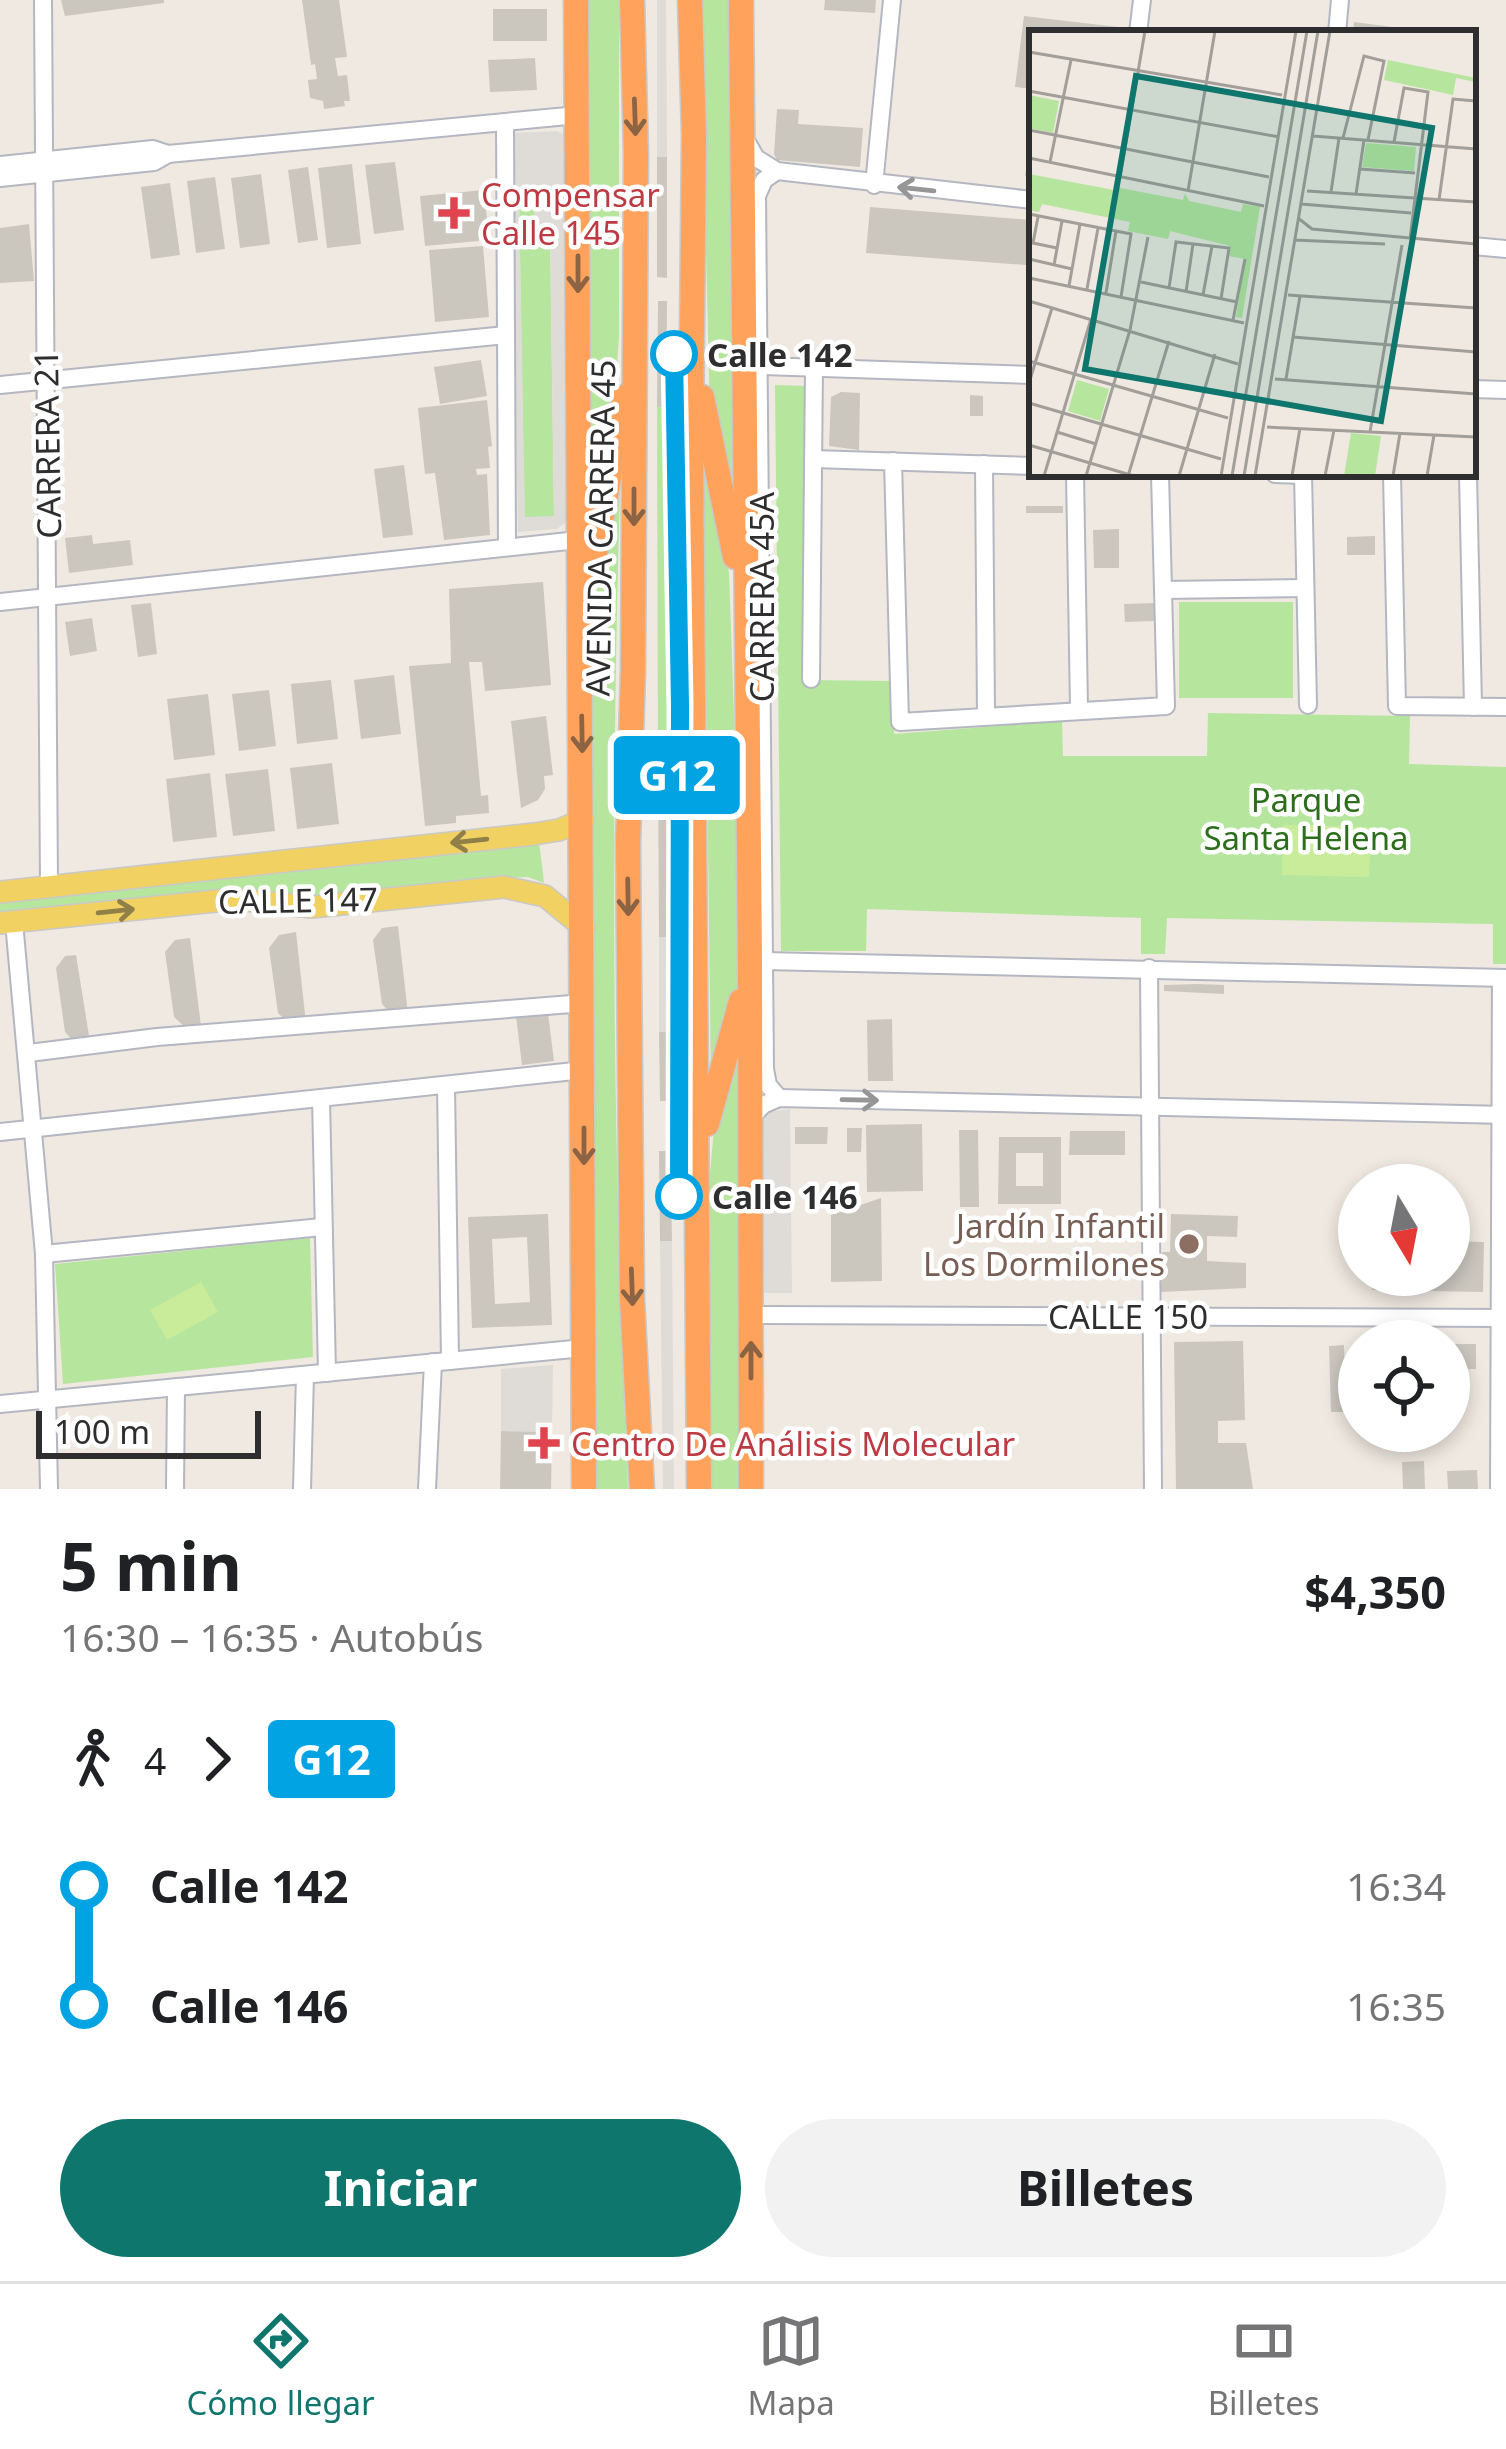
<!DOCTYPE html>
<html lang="es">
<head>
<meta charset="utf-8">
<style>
	body { margin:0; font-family:"Noto Sans",sans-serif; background:#f2f2f2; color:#202124; height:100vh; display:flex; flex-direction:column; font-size:45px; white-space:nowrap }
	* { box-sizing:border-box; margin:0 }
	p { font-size:39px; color:#757577 }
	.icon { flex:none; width:66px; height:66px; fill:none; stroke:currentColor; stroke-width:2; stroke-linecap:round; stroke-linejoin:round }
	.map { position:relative; height:1489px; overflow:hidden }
	.sheet { display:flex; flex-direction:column; background:#fff; flex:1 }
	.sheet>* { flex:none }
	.badge { padding:0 24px; border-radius:9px; font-size:42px; line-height:78px }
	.needle { width:78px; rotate:170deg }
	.tools { position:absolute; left:1338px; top:1164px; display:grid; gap:24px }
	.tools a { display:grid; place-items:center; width:132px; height:132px; border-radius:50%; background:#fff; box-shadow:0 6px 18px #0003; font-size:60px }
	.scale { position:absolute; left:36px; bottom:30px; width:225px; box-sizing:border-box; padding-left:12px; border:6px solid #2e2e2e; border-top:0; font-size:33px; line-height:42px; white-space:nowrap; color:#2e2e2e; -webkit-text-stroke:9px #fff; paint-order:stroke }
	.map>.badge { position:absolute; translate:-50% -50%; box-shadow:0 0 0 6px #fff }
	.legs { display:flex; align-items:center; gap:18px; height:132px; padding:0 60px; font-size:39px }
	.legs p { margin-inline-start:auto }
	.summary { display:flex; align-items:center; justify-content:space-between; height:204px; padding:0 60px }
	h1 { font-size:66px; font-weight:700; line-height:90px }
	.action { display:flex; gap:24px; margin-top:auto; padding:24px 60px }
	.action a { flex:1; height:138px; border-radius:72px; background:#0f766e; color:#fff; font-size:48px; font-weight:700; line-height:138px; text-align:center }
	.action a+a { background:#f2f2f2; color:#202124 }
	ul { padding:0 60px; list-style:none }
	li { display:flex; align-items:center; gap:42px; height:120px; font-size:45px }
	li i { display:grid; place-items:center; width:18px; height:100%; margin:0 15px; background:currentColor }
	li i::after { content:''; width:30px; height:30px; margin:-15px; border:9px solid; border-radius:50%; background:#fff }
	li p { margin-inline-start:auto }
	li:first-child i { background:linear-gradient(#0000 50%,currentColor 0) }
	li:last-child i { background:linear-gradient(currentColor 50%,#0000 0) }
	.menu { display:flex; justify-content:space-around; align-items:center; height:168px; border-top:3px solid #e0e0e0; background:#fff; font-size:33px; color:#757577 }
	.menu a { display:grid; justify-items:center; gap:6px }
	.menu .selected { color:#0f766e }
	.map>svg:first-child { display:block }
</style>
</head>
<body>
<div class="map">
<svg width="1506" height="1489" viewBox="0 0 1506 1489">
	<rect width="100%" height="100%" fill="#efe9e1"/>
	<g fill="#b6e59e">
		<polygon points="583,0 619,0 619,335 614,415 591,514"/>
		<polygon points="700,0 734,0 736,532 710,417"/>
		<polygon points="519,193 534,193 550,234 554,517 524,517"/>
		<polygon points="775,385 806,386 804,680 893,681 894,734 1062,721 1063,756 1207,756 1208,713 1410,716 1409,764 1506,767 1506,964 1493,964 1493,924 1167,918 1165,954 1141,954 1141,918 867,909 866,951 781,951"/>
		<polygon points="657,407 666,407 674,709 668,770 658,770"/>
		<polygon points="703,447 729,573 743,967 711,1083"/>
		<path d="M621,460C610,802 612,1146 628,1489H593L588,712C597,671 593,631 597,590C600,545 610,503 621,460Z"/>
		<rect x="1179" y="602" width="114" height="96"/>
		<polygon points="539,841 544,883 528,877 497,878 319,897 214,890 0,913 0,902"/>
		<polygon points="743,1020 744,1489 708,1489 708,1196 714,1129"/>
		<polygon points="310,1238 313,1357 63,1384 55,1264"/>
	</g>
	<g fill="#c9ec9a">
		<polygon points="1283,825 1371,827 1369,877 1282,875"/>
		<polygon points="201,1282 218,1312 167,1340 150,1310"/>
	</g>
	<g fill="#dfdcd8" fill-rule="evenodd">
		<polygon points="657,0 666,0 667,157 657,157"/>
		<path d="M557,131L568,136L567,521L557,529L518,532L511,133ZM534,193L535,234L550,235L554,516L525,517L519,194Z"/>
		<polygon points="659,937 669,937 670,1032 659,1032"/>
		<polygon points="790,1109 792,1293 766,1293 762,1290 762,1118 770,1112"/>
		<polygon points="660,1241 672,1241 674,1489 663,1489"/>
		<polygon points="553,1365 552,1432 501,1431 501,1369"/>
	</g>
	<g fill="#cbc7bf" fill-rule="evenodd">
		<polygon points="61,0 164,0 164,3 65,16"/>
		<polygon points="302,0 339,0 347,57 335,58 338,76 347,75 350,101 344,101 345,106 324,109 323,101 310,98 308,80 317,79 315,64 311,65"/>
		<polygon points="825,0 876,0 875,13 824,10"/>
		<rect x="493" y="9" width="54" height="32"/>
		<polygon points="1024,16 1118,27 1117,33 1032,33 1032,89 1015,87"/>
		<polygon points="1354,22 1400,28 1399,33 1353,33"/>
		<polygon points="535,58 537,90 490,92 488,60"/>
		<polygon points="777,109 799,110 798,124 863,128 860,167 777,160 774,154"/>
		<polygon points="1029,146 1032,146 1032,177 1025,176"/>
		<polygon points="657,157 667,157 667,278 657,277"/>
		<polygon points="395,162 404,230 374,234 365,165"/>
		<polygon points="352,164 361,244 327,248 318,168"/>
		<polygon points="308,167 318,240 298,243 288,170"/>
		<polygon points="261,174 270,244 240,248 231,178"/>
		<polygon points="215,177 225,249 196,253 187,181"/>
		<polygon points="170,183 180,255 151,259 141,187"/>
		<polygon points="484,190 488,229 478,230 479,241 425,246 420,196"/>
		<polygon points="870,207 1030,220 1026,265 866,253"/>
		<polygon points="29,224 34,281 0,283 0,228"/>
		<polygon points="483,246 489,317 435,322 429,250"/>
		<polygon points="658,301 667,301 666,407 657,407"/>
		<polygon points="481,360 487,396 440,404 434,367"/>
		<polygon points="841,392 860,393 859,450 829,446 831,397"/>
		<polygon points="970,395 983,396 983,416 970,416"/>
		<polygon points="487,400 492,446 488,447 490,468 476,469 477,475 487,474 490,535 444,540 435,473 425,474 418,408"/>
		<polygon points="404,465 413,535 383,538 374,469"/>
		<rect x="1026" y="506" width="37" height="7"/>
		<polygon points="1119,529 1119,568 1094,568 1093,530"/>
		<polygon points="92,535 93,544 130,540 133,565 69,573 65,538"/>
		<polygon points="1375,536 1375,555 1347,555 1347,537"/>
		<polygon points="543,582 551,685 485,691 482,662 469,662 481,796 488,795 489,813 456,816 456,823 425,826 409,666 451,663 449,589"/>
		<polygon points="151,603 157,654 138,657 131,605"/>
		<polygon points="1154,603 1154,621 1125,622 1124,604"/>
		<polygon points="92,618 97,651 70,656 65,622"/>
		<polygon points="394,675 401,734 361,739 354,680"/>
		<polygon points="331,680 338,739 297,744 291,684"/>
		<polygon points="269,690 276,746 239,751 232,694"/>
		<polygon points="208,694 215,755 174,760 167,699"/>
		<polygon points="546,716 553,775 544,776 545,789 538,800 521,808 511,721"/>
		<polygon points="332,763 339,824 297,829 290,768"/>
		<polygon points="268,769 275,831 233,836 225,774"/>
		<polygon points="658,770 668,770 669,937 659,937"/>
		<polygon points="210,773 217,837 173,842 166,779"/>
		<polygon points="398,926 408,1014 394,1017 382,1004 373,940 382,928"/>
		<polygon points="296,932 306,1023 291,1026 278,1013 269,948 279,935"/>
		<polygon points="190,938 201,1026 187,1029 174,1017 165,952 175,940"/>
		<polygon points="76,955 90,1042 77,1045 65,1032 56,968 65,956"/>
		<polygon points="1197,984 1224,985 1224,994 1164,991 1164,985"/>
		<polygon points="548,1013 554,1061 522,1065 516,1016"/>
		<polygon points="892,1019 893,1081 868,1081 867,1020"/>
		<polygon points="659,1032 670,1032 670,1101 660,1101"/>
		<polygon points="922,1124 923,1191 867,1192 866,1125"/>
		<polygon points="795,1127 828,1127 827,1144 795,1144"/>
		<polygon points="847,1128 862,1128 861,1152 847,1152"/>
		<polygon points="959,1130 978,1130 979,1207 960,1207"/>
		<polygon points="1070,1131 1125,1131 1125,1155 1069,1155"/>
		<path d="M999,1137H1061V1204H998ZM1016,1153H1043V1186H1016Z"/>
		<polygon points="659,1151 670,1151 672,1241 660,1241"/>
		<polygon points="881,1198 882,1281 831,1282 831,1215"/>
		<path d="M548,1214L552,1325L472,1328L468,1217ZM527,1237L530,1302L495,1304L492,1239Z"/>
		<polygon points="1171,1214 1238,1216 1237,1237 1207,1236 1207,1261 1246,1263 1246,1288 1161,1292 1162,1252 1170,1252"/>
		<polygon points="1449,1241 1484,1242 1483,1292 1372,1290 1372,1275 1449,1275"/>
		<polygon points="1243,1341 1245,1420 1218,1421 1218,1443 1246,1443 1253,1489 1176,1489 1174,1342"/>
		<rect x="1449" y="1344" width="27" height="25"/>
		<polygon points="1344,1345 1346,1412 1331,1412 1329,1346"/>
		<polygon points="501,1431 552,1432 551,1489 500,1489"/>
		<polygon points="1424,1461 1425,1489 1403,1489 1402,1462"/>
		<polygon points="1477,1470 1478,1489 1448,1489 1447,1471"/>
	</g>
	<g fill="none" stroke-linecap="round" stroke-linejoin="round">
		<g stroke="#b4b7c1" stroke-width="20">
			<g id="minor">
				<polyline points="43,0 49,887"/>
				<polyline points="1138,33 1142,0"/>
				<polyline points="1337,33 1340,0"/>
				<polyline points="505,122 507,547"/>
				<polyline points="745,139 756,158 777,171 1032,200"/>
				<polyline points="0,165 153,149 168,154 578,115"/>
				<polyline points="777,171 764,180 757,196 765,1069 768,1085 779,1098"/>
				<polyline points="0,178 154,162 168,154"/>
				<polyline points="874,185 892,0"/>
				<polyline points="1473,246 1506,249"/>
				<polyline points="759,366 1032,375"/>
				<polyline points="0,385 506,335"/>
				<polyline points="1473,389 1506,390"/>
				<polyline points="813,459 1032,466"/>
				<polyline points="893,461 900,722 1166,706 1160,474"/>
				<polyline points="984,464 986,714"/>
				<polyline points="1075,474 1079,708"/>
				<polyline points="1275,474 1303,475"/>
				<polyline points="1303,474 1308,705"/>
				<polyline points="1392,474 1397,706 1506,707"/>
				<polyline points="1468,474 1473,707"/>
				<polyline points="1163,590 1305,588"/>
				<polyline points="0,602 578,540"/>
				<polyline points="811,679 814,368"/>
				<polyline points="14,922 44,1254 49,1489"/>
				<polyline points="764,961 1506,978"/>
				<polyline points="1149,968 1153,1489"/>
				<polyline points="29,1053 157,1037 584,1003"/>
				<polyline points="446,1085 450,1361"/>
				<polyline points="321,1098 327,1373"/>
				<polyline points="751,1118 763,1105 779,1098 1506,1115"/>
				<polyline points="0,1132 584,1070"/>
				<polyline points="44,1254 322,1227"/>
				<polyline points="751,1315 1506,1318"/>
				<polyline points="0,1404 584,1348"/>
				<polyline points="175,1489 176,1387"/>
				<polyline points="302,1489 305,1375"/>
				<polyline points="427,1489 433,1362"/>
				<polyline points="1499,1489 1501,978"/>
			</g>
		</g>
		<g stroke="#c9c9c9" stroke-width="24">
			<g id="major">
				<polyline points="0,892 534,834 559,830 583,820"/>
				<polyline points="0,923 235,899 312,907 504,887 545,896 584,928"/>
			</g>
		</g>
		<g stroke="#c9c9c9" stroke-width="27">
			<g id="highway">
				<polyline points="576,0 584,1489"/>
				<polyline points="632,0 636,154 633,670 628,844 632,1298 642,1489"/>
				<polyline points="690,0 694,135 691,430 699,1489"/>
				<polyline points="741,0 750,958 751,1489"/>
				<polyline points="702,397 735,557"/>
				<polyline points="591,575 624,397"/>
				<polyline points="707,1124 741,1001"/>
			</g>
		</g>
		<use href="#minor" stroke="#fff" stroke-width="16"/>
		<use href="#major" stroke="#f2d163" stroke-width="21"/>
		<use href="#highway" stroke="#ffa35c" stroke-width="24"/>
	</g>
	<defs><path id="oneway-shaft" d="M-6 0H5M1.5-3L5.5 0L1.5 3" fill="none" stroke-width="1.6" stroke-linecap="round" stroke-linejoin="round" transform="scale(3)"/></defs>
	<g stroke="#8c6343">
		<use href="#oneway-shaft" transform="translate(635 117) rotate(88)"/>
		<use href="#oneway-shaft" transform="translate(578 274) rotate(90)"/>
		<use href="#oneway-shaft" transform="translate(634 507) rotate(90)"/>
		<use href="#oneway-shaft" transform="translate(582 734) rotate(89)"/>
		<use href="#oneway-shaft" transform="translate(628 897) rotate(89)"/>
		<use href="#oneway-shaft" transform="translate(584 1146) rotate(90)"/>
		<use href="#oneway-shaft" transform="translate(632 1287) rotate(88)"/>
		<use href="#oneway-shaft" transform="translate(751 1360) rotate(-90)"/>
	</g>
	<g stroke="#969696">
		<use href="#oneway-shaft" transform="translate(916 189) rotate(-174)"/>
		<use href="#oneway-shaft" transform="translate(860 1100) rotate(1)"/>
	</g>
	<g stroke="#908048">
		<use href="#oneway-shaft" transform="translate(469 841) rotate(174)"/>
		<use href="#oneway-shaft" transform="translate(116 911) rotate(-6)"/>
	</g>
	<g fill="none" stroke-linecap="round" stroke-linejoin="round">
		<g stroke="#fff" stroke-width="27">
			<polyline id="line-1" points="674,354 680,705 679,1196"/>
		</g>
		<use href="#line-1" stroke="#01a3e3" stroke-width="18"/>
	</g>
	<g fill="#e0444e" stroke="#fff" stroke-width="4.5">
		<path d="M448 195h12v12h12v12h-12v12h-12v-12h-12v-12h12z"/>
		<path d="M538 1425h12v12h12v12h-12v12h-12v-12h-12v-12h12z"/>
	</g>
	<g fill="#fff" stroke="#01a3e3" stroke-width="6">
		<circle cx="674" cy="354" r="21"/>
		<circle cx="679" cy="1196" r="21"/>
	</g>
	<circle fill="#8d6e63" stroke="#fff" stroke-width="4.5" cx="1189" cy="1244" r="12"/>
	<g text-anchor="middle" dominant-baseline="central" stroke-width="9" stroke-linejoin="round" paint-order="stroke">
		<g font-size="33" fill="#be3a42" stroke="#fff" text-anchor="start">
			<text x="481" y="194">Compensar<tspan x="481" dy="38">Calle 145</tspan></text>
			<text x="571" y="1443">Centro De Análisis Molecular</text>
		</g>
		<g font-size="33" font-weight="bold" fill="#2e2e2e" stroke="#fff" text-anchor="start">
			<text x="707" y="354">Calle 142</text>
			<text x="712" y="1196">Calle 146</text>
		</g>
		<g font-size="33" fill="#2e2e2e" stroke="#fff">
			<text transform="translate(47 444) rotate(-91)">CARRERA 21</text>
			<text transform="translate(600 528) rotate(-89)">AVENIDA CARRERA 45</text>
			<text transform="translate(761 597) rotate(-90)">CARRERA 45A</text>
			<text transform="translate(298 900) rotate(-1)">CALLE 147</text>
			<text x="1128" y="1316">CALLE 150</text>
		</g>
		<g font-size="33" fill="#2c6e1b" stroke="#fff">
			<text x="1306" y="799">Parque<tspan x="1306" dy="38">Santa Helena</tspan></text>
		</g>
		<g font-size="33" fill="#785e54" stroke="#fff" text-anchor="end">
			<text x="1165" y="1225">Jardín Infantil<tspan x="1165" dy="38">Los Dormilones</tspan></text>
		</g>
	</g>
	<g transform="translate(1029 30)">
		<rect width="447" height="447" fill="#efe9e1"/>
		<path d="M359,30L447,48V52L427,48L424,65L355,50ZM0,65L30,71L24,103L0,98ZM337,113L387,117L385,141L333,137ZM0,144L85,160L88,149L91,158L154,170L156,163L160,171L212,182L214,174L231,177L213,288L207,287L216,229L200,226L201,216L141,201L139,209L99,201L101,192L13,174L10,182L0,180ZM48,350L80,359L71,391L39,381ZM322,403L352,406L346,446H315Z" fill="#b6e59e"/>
		<path fill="none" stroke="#a29e99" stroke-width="3" d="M0,22L253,65M0,61L250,107M0,100L240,147M284,106L447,119M314,108L335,26L355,31L339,110M365,112L375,58L399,62L381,209M0,128L235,176M21,132L42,30M331,139L386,143M91,147L116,1M159,161L186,1M278,161L447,172M302,162L310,108M327,164L335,110M410,170L424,69L447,71M272,174L382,183M0,184L102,204L92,267M9,187L4,213L28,218M269,188L283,199L447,214M265,210L356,214M0,229L43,239M25,235L33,191M0,248L215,293M112,252L208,272M40,256L51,194M140,258L147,212L200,218L192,269M58,259L69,198M157,262L164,214M77,263L87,201M174,265L183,216M259,265L447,278M0,271L209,334M204,290L216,229M264,307L447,322M0,331L199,388M246,349L447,364M257,349L271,266M0,353L23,278M0,373L192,429M238,397L447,407M28,402L67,414M341,402L373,215M0,415L105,446M15,446L62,289M57,446L101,300L119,207M99,446L140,311M150,446L186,324M192,446L267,1M203,446L278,1M215,446L289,1M226,446L301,1M263,446L271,398M296,446L305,400M364,446L371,403M398,446L405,405"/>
		<path fill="#0f766e" fill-opacity="0.15" stroke="#0f766e" stroke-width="6" d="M107,46L403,98L352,391L56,339Z"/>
		<rect width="447" height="447" fill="none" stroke="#2e2e2e" stroke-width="6"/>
	</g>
</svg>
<div class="tools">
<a><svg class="needle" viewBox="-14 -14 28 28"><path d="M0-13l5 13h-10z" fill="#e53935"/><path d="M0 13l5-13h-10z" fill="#757577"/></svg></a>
<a><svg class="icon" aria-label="locate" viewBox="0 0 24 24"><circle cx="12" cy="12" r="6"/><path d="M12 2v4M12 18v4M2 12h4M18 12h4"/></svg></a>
</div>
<div class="scale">100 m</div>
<b class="badge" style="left:677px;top:775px;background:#01a3e3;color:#fff">G12</b>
</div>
<section class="sheet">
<div class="summary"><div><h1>5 min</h1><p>16:30 – 16:35 · Autobús</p></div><b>$4,350</b></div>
<div class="legs"><svg class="icon" aria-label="walk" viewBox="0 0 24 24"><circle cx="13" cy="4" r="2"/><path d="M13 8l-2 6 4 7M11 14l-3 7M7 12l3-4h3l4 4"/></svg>4<svg class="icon" aria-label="forward" viewBox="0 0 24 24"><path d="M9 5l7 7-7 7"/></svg><b class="badge" style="background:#01a3e3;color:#fff">G12</b></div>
<ul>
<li><i style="color:#01a3e3"></i><b>Calle 142</b><p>16:34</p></li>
<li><i style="color:#01a3e3"></i><b>Calle 146</b><p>16:35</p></li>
</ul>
<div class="action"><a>Iniciar</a><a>Billetes</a></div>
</section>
<nav class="menu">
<a class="selected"><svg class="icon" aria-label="directions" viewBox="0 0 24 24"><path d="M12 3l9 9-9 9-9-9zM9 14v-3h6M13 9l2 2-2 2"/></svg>Cómo llegar</a>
<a><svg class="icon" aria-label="map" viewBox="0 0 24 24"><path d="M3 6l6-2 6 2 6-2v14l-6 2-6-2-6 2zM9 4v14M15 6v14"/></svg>Mapa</a>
<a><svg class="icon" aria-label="tickets" viewBox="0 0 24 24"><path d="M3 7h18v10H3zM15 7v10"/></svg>Billetes</a>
</nav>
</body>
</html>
